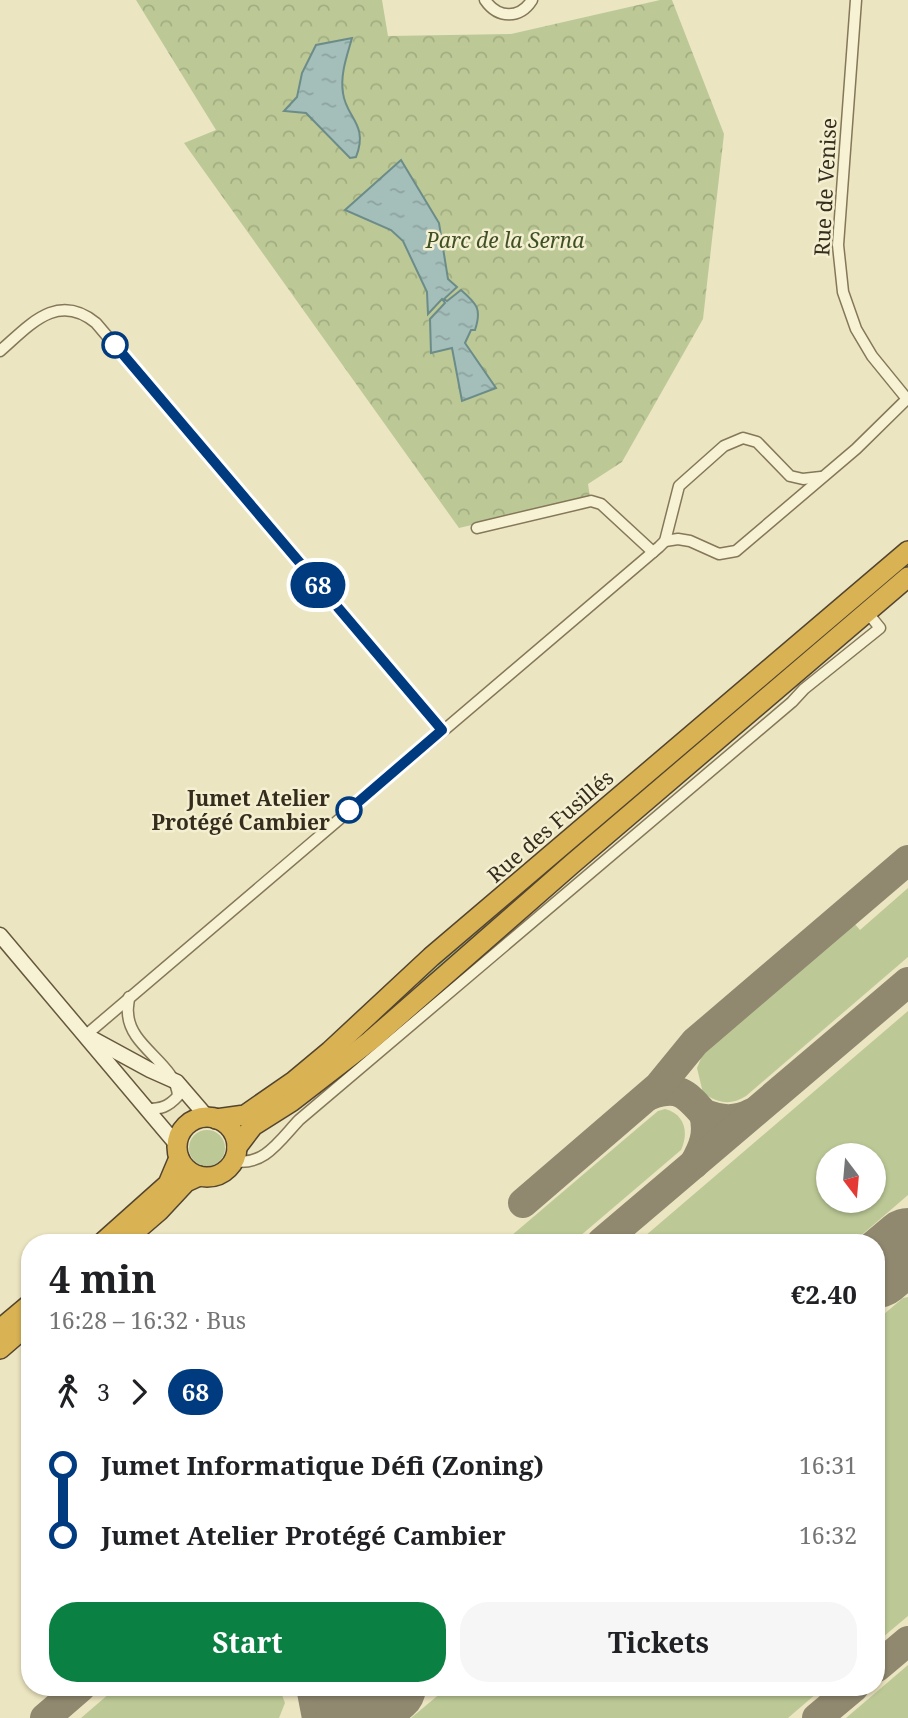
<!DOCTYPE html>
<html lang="en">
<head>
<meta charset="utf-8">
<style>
	body { margin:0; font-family:"Noto Serif",serif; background:#f6f6f6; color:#202124; height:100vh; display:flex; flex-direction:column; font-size:26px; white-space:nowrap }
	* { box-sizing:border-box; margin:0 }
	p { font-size:23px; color:#757577 }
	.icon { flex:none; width:38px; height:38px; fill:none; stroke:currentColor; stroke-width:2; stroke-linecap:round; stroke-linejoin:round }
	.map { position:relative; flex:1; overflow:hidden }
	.details { position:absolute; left:21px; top:1234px; width:864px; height:462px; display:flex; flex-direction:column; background:#fff; border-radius:28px; box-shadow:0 2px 5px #0004 }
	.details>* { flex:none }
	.badge { padding:0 14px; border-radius:23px; font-size:24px; line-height:46px }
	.needle { width:46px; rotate:164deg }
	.controls { position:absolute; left:816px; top:1143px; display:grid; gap:14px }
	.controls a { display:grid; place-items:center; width:70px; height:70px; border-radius:50%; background:#fff; box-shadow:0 2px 5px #0004; font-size:35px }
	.map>.badge { position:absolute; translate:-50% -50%; box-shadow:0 0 0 4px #fff }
	.legs { display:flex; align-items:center; gap:10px; height:77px; padding:0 28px; font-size:23px }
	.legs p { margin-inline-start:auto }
	.summary { display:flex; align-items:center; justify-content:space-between; height:119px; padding:0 28px }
	h1 { font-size:38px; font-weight:700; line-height:52px }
	.cta { display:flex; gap:14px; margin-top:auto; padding:14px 28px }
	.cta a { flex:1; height:80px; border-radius:28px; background:#0b8043; color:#fff; font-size:28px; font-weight:700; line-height:80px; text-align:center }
	.cta a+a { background:#f6f6f6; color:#202124 }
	ul { padding:0 28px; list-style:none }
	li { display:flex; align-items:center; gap:24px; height:70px; font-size:26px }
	li i { display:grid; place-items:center; width:10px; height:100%; margin:0 9px; background:currentColor }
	li i::after { content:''; width:18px; height:18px; margin:-9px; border:5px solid; border-radius:50%; background:#fff }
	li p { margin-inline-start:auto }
	li:first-child i { background:linear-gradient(#0000 50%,currentColor 0) }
	li:last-child i { background:linear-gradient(currentColor 50%,#0000 0) }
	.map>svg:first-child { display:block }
</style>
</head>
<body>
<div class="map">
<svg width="908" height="1718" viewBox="0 0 908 1718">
	<defs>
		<pattern id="forest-crowns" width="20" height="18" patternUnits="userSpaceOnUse" patternTransform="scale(1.75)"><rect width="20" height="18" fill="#bcc996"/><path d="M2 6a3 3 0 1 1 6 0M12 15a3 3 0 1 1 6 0" fill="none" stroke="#a2ad81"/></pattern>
		<pattern id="water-ripples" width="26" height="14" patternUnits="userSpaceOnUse" patternTransform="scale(1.75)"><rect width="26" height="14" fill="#a4beba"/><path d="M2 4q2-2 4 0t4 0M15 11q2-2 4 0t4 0" fill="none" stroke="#8ea39f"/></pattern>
	</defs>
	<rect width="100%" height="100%" fill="#ece5c1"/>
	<g fill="#bcc996" fill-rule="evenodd">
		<polygon points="872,592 876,596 421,985 417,981"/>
		<path d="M908,888V957L746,1096C730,1106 718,1103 703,1093L697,1068L704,1051L854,923L860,930Z"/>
		<path d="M908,1011V1195L857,1239L853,1242H638ZM828,1155H873V1200H828Z"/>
		<path d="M665,1109C685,1114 689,1133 681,1150L573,1242H504L639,1127L658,1111Z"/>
		<circle cx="207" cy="1148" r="18"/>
		<polygon points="908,1297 908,1616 877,1642 877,1320 903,1298"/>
		<polygon points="908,1665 908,1718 846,1718"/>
		<polygon points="117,1687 279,1687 285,1703 279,1718 81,1718"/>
		<polygon points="448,1687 824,1687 788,1718 411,1718"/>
	</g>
	<polygon fill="url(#forest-crowns)" points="136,0 382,0 388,36 511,34 660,0 672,0 724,134 703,319 622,462 588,484 590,497 477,528 472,525 459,528 184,143 216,130"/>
	<g fill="url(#water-ripples)" stroke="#6b8c89" stroke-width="2">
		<path d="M352,38C347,56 340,74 343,93C346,118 369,124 356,157L350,158L306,113L284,111L297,97L302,73L316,45Z"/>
		<path d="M401,160L439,223L448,279L457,287L444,299L447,301L461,290C477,304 482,309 475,330H471L465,343L496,388L462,401L452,348L431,353L430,319L445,303L442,299L428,314L427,292L403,241L391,230L345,210Z"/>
	</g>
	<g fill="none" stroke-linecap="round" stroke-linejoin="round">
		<g stroke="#90886f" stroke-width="30">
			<path d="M650,1095C678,1085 686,1093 704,1114"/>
			<path d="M694,1164C704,1147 709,1133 704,1114C721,1120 735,1122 752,1113"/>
			<polyline points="523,1203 659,1086 695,1042 908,860"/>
			<polyline points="602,1242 908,982"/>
			<polyline points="877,1276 908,1266"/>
			<polyline points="877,1667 908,1641"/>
			<polyline points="311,1687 317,1718"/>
			<path d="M318,1687C340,1698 362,1698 384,1687"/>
			<polyline points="45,1718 81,1687"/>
			<polyline points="817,1718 854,1687"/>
		</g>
		<g stroke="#90886f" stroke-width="74">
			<polyline points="877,1271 908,1245"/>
			<polyline points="353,1718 389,1687"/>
		</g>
		<g stroke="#857759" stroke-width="13">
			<g id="street">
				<path d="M485,0C498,19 520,19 532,0"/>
				<polyline points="856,0 838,245 843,292 856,329 872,356 907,399"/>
				<path d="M0,351C29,326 57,291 96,323L442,731"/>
				<polyline points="477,528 591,501 601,504 653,552"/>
				<polyline points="665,541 678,539 690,541 719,554 736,551 856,449 908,398"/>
				<path d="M129,997C129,1002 127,1008 128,1013C129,1047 176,1063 178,1096C168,1107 161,1109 147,1109"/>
				<polyline points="86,1035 659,547 665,541 679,486 724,446 743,438 757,442 790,476 803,479 821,477"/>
				<path d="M233,1161C264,1167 280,1140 299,1120L792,702L804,689L880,628L867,612"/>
			</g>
		</g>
		<g stroke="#66583d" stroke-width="17">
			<g id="secondary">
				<polyline points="0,935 177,1145"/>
				<polyline points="93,1039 150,1070 177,1082 208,1118"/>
			</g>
		</g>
		<g stroke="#52442e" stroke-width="22">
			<g id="highway">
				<circle cx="207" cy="1147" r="30"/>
				<polyline points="216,1119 245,1115 294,1081 330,1051 431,957 908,551"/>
				<polyline points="237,1147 253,1126 291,1102 370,1041 572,864 908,577"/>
				<polyline points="103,1242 168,1184 179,1158"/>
				<polyline points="123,1242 159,1211 186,1182 199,1176"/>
				<polyline points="0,1329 30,1304"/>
				<polyline points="0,1349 30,1323"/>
			</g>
		</g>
		<use href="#street" stroke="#f7f2d4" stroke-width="10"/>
		<use href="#secondary" stroke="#f7f2d4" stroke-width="14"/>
		<use href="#highway" stroke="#d9b254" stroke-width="19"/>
	</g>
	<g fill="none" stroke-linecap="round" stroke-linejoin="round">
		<g stroke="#fff" stroke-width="16">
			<polyline id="line-1" points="115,345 442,730 349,810"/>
		</g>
		<use href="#line-1" stroke="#003b80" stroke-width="10"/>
	</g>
	<g fill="#fff" stroke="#003b80" stroke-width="3.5">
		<circle cx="115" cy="345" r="12"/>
		<circle cx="349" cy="810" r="12"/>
	</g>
	<g text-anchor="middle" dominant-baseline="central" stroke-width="5" stroke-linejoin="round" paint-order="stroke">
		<g font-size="21" fill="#352c1d" stroke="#f4efd0">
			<text transform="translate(825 187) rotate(-87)">Rue de Venise</text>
			<text transform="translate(550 826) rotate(-41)">Rue des Fusillés</text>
		</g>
		<g font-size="21" font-style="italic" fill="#3f5124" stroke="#f4efd0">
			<text x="505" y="240">Parc de la Serna</text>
		</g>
		<g font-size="21" font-weight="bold" fill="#352c1d" stroke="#f4efd0" text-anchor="end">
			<text x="330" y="798">Jumet Atelier<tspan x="330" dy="24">Protégé Cambier</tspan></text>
		</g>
	</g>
</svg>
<div class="controls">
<a><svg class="needle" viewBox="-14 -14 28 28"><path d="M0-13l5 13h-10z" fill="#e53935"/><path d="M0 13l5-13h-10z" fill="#757577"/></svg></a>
</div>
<b class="badge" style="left:318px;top:585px;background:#003b80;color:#fff">68</b>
<section class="details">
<div class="summary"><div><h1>4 min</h1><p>16:28 – 16:32 · Bus</p></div><b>€2.40</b></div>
<div class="legs"><svg class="icon" aria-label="walk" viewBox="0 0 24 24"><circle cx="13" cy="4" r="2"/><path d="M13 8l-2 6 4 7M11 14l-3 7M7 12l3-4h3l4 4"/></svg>3<svg class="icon" aria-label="forward" viewBox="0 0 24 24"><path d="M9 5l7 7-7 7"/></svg><b class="badge" style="background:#003b80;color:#fff">68</b></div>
<ul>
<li><i style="color:#003b80"></i><b>Jumet Informatique Défi (Zoning)</b><p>16:31</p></li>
<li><i style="color:#003b80"></i><b>Jumet Atelier Protégé Cambier</b><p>16:32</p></li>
</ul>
<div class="cta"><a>Start</a><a>Tickets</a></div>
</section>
</div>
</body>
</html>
